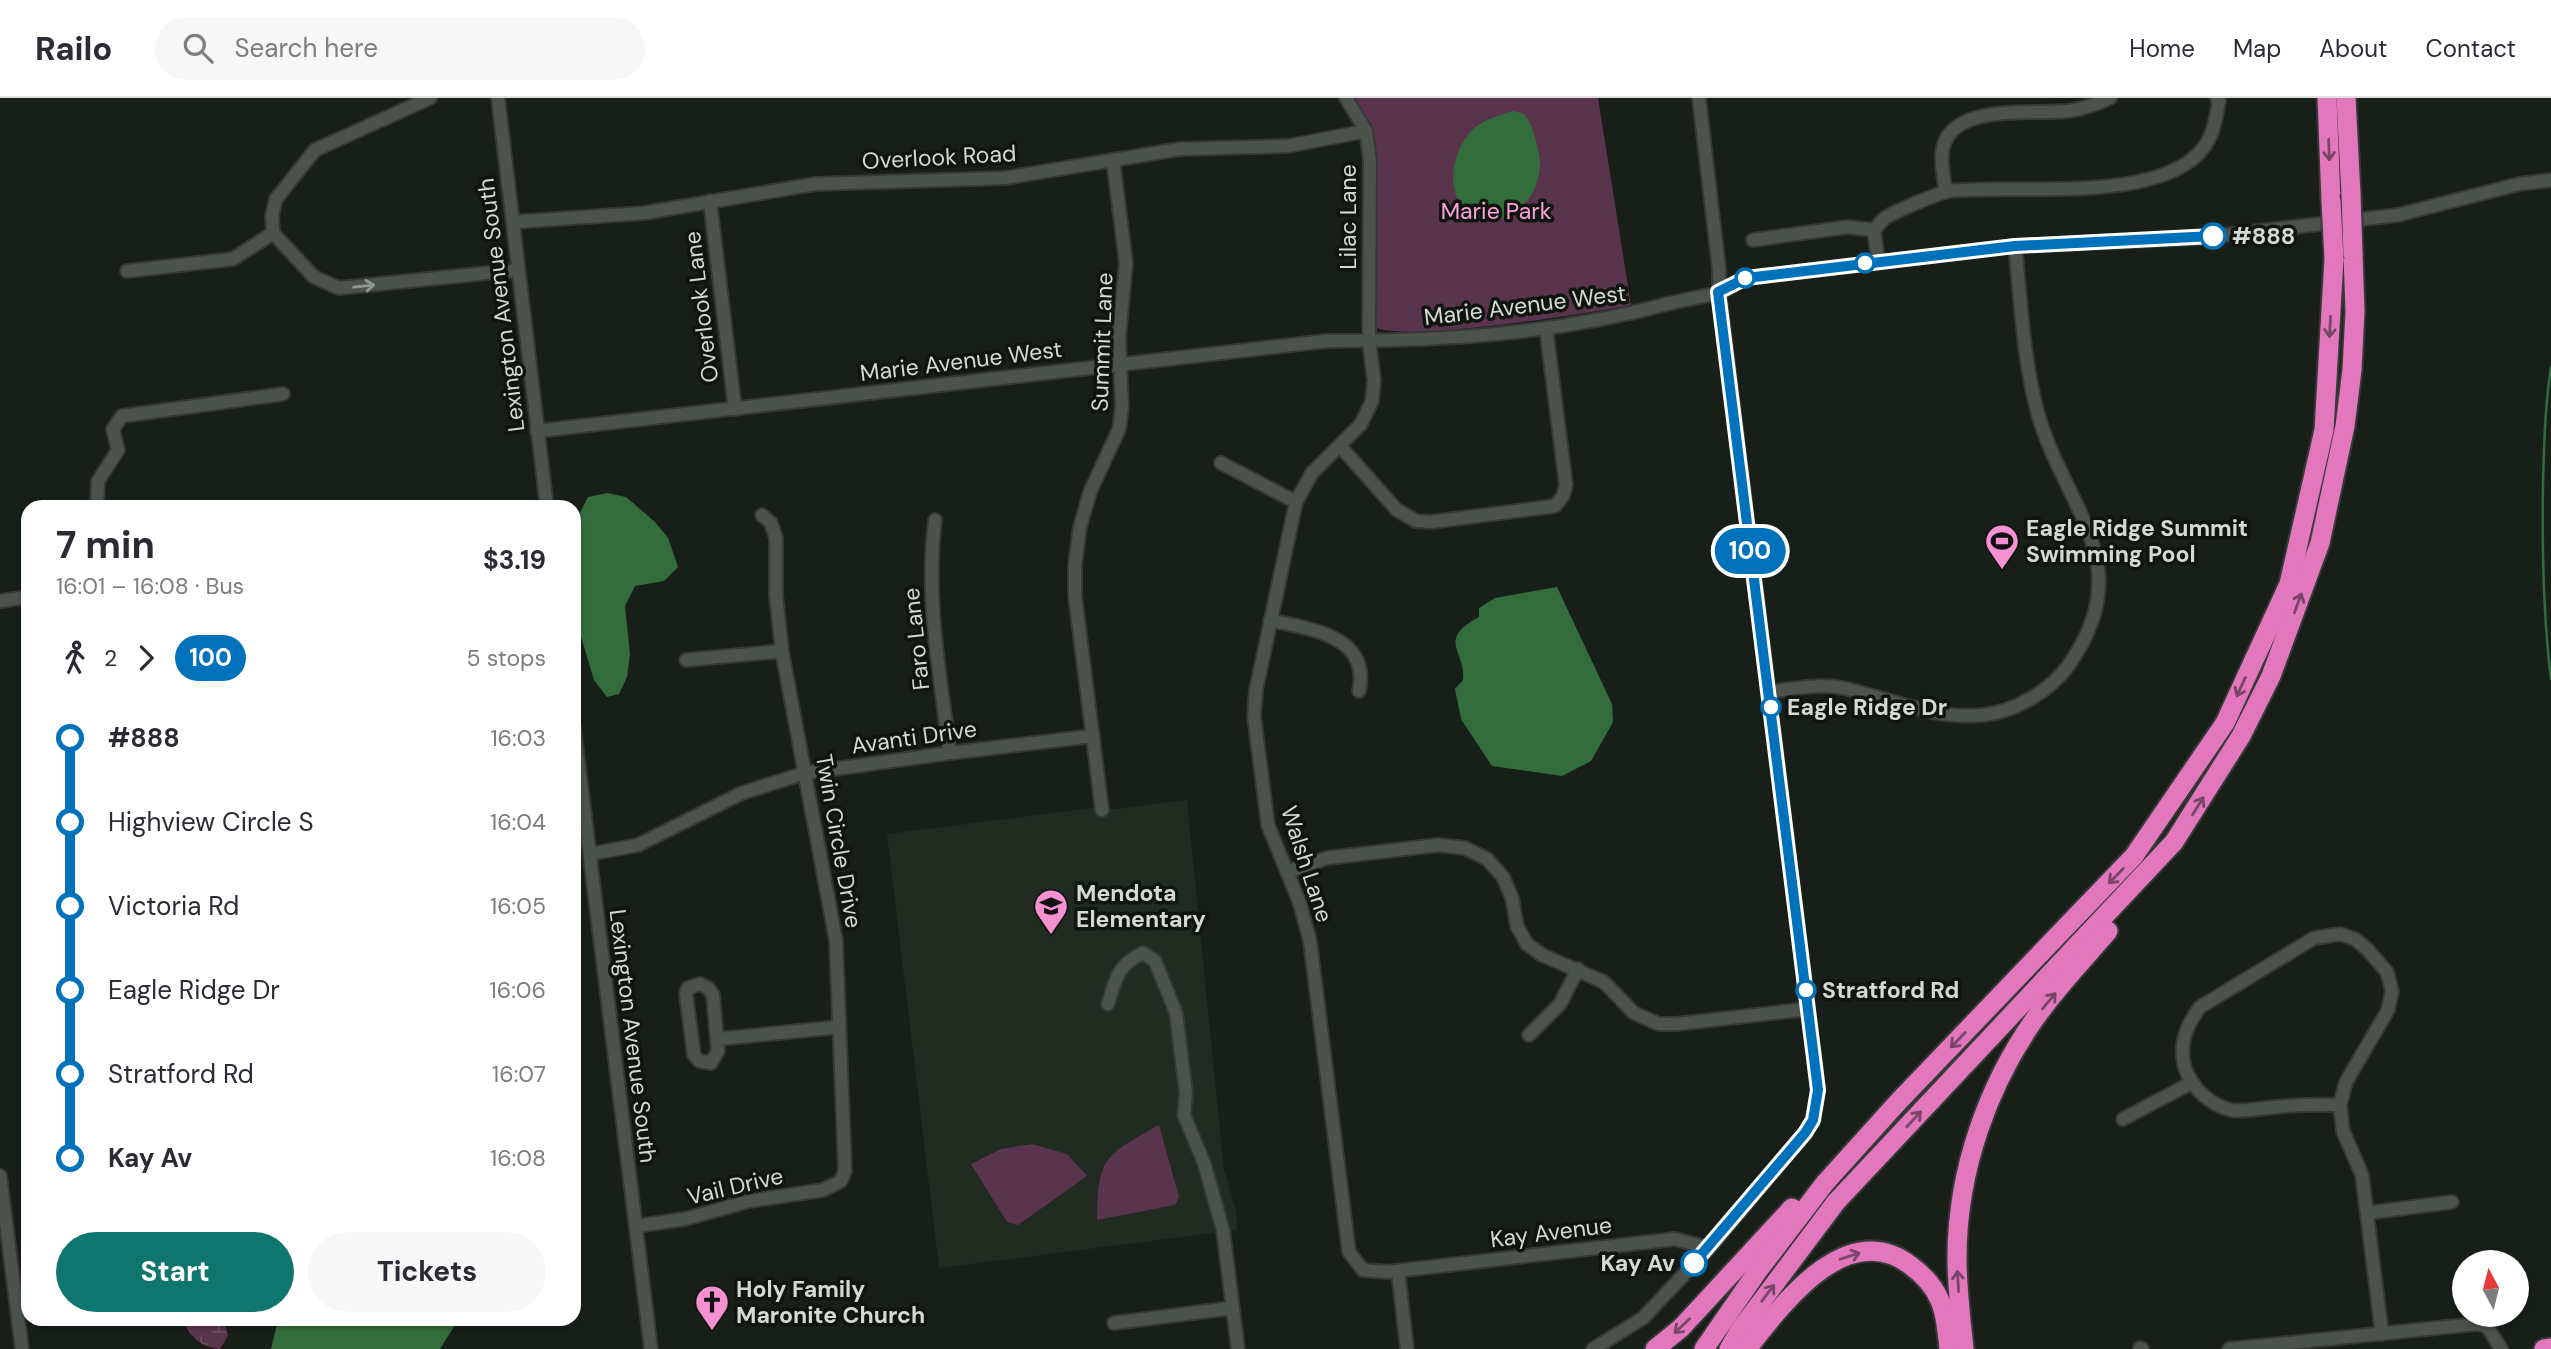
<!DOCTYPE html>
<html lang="en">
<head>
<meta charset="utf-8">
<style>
	body { margin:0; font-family:"DM Sans",sans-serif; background:#f7f7f7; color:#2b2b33; height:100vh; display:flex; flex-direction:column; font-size:26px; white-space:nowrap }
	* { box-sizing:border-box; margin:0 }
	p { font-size:23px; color:#7c7c81 }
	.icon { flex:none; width:38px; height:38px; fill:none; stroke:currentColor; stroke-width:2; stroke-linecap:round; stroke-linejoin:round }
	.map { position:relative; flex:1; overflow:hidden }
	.drawer { position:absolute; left:21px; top:402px; width:560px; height:826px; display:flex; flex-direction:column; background:#fff; border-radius:21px; box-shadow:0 2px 5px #0004 }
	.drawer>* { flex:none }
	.badge { padding:0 14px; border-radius:23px; font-size:24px; line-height:46px }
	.needle { width:46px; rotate:353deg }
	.tools { position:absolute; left:2452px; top:1152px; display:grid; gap:14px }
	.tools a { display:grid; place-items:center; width:77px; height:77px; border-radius:50%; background:#fff; box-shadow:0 2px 5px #0004; font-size:35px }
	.map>.badge { position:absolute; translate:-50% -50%; box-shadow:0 0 0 4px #fff }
	.legs { display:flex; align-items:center; gap:10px; height:77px; padding:0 35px; font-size:23px }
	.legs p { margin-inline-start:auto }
	.head { display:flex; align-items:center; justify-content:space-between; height:119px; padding:0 35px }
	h1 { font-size:38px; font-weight:700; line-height:52px }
	.button { display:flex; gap:14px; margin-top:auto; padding:14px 35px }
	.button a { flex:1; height:80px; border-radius:42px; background:#0f766e; color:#fff; font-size:28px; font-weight:700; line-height:80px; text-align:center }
	.button a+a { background:#f7f7f7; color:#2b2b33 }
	ul { padding:0 35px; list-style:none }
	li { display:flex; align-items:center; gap:24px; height:84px; font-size:26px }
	li i { display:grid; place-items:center; width:10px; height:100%; margin:0 9px; background:currentColor }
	li i::after { content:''; width:18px; height:18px; margin:-9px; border:5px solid; border-radius:50%; background:#fff }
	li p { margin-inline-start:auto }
	li:first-child i { background:linear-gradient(#0000 50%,currentColor 0) }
	li:last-child i { background:linear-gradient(currentColor 50%,#0000 0) }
	header { display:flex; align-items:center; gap:42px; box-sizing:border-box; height:98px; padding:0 35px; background:#fff; border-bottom:2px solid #e1e1e2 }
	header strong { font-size:33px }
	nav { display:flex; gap:38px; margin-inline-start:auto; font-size:24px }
	.search { width:490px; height:63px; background:#f7f7f7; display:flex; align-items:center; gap:18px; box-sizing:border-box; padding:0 24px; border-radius:38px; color:#7c7c81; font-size:26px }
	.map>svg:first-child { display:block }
</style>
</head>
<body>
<header>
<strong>Railo</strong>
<div class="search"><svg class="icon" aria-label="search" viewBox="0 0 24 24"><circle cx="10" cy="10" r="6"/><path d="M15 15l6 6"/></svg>Search here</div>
<nav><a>Home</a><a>Map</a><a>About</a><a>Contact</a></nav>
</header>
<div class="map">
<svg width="2551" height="1251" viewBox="0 0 2551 1251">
	<defs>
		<pattern id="wetland-marsh" width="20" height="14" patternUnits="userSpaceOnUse" patternTransform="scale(1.75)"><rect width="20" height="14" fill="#5a344c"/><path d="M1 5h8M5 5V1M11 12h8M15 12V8" fill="none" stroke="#715165"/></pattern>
	</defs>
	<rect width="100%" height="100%" fill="#181f19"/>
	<polygon fill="#202b21" points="1187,702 1224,1071 1236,1113 1237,1132 939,1170 887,736 1092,710 1117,711"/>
	<path fill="url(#wetland-marsh)" d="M182,1222H224L228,1238L220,1251C200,1249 191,1239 182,1222Z"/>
	<g fill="#5a344c">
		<path d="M1353,0H1598L1631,207C1590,215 1404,245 1375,229V46L1366,20Z"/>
		<path d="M1159,1027L1179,1099L1175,1107L1097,1122C1098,1102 1096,1078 1108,1062C1117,1049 1145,1035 1159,1027Z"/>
		<polygon points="1032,1046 1067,1056 1087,1078 1018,1127 1007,1124 971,1066 1001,1051"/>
	</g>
	<g fill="#346d3c">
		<path d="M1513,13C1516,14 1520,14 1523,16C1530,21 1533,32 1535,40C1537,48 1540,58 1540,67C1538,102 1512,129 1475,121C1468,113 1458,104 1455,94C1449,73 1459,41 1477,28C1486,21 1501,17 1513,13Z"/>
		<polygon points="607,395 626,399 655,424 668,440 678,469 664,483 635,488 625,508 630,556 627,579 619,596 607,599 594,582 579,532 575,455 580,415 588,399"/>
		<path d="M1557,489L1612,606L1613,624L1591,663L1562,678L1492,668L1461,621L1455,591L1463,582C1466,553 1436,542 1479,519V510L1495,500Z"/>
		<polygon points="278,1222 458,1222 440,1251 271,1251"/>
	</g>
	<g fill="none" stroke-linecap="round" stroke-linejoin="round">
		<path stroke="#346d3c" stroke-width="2.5" d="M2551,269C2545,308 2544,347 2543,387C2542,452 2543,517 2551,581"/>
		<g stroke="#363a37" stroke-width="16">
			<g id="minor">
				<polyline points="430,0 315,52 276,101 272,118 273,135 314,179 339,190 518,172"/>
				<polyline points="498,0 547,410"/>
				<polyline points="1346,0 1366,33 1370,62 1369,243 1374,282 1372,303 1361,326 1312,375 1296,404 1256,592 1254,618 1268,727 1300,806 1310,843 1349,1154 1363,1172 1387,1174 1675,1141 1709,1150"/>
				<path d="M1946,94C1944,82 1941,68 1942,56C1946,3 2034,17 2068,13C2082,11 2097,6 2110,0"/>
				<polyline points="710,103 735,311"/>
				<polyline points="513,124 644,115 815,86 1005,80 1180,51 1288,48 1366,33"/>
				<polyline points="1874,132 1878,163"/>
				<path d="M1753,142L1847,129L1874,132C1877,129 1881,123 1885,120C1893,114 1939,95 1949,93C2014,86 2162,107 2204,49C2214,36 2216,19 2219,3L2217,0"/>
				<polyline points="127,173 233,161 273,135"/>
				<path d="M537,333L1326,243C1442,243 1558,236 1671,205C1686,201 1702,199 1718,195C1727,192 1737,184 1746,180L2015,148L2198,140L2398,117L2519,86L2551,82"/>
				<polyline points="1340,348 1397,412 1416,423 1431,424 1555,408 1563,398 1566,387 1546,230"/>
				<polyline points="1221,365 1296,404"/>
				<polyline points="97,410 98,383 118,352 113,331 122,318 283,296"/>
				<path d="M935,422C925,500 940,577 950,655"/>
				<polyline points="0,503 28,499"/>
				<path d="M1270,522C1309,531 1371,537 1359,593"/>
				<polyline points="686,562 782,553"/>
				<path d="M1769,594C1793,591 1819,585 1843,590C1889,600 1934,622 1983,617C2014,614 2050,593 2068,568C2141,466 2065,411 2038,316C2023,262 2021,203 2015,148"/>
				<polyline points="574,630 651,1251"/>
				<polyline points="1102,712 1075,498 1075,466 1080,429 1090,394 1119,331 1122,309 1119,239 1126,165 1113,62"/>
				<polyline points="590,756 638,747 742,695 805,675 950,655 1093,638"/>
				<polyline points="1287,774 1327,760 1438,747 1465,750 1487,761 1503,779 1512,800 1517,828 1527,846 1542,857 1604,884 1634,915 1659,926 1676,926 1808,911"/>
				<polygon points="700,886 708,890 713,897 718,953 711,965 699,963 694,957 686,896 688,890"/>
				<path d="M1108,906C1115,882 1118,866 1143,855L1155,863L1176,915L1186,995L1184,1017L1204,1065L1223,1132L1238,1251"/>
				<polyline points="1529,937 1560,906 1578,871"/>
				<polyline points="718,941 839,929"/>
				<path d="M2340,1007C2318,1006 2297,1007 2275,1009C2262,1010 2244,1014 2231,1012C2211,1007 2195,993 2187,975C2177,950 2185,929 2200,909L2314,840L2340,836L2355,841L2367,851L2387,874L2392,893L2388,912L2346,984L2340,1007L2343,1033L2362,1077L2382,1236"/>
				<polyline points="2123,1021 2191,985"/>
				<polyline points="0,1078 22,1251"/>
				<polyline points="2367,1115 2452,1104"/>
				<polyline points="636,1128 685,1121 749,1103 823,1092 841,1083 845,1073 836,843 782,553 776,497 776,440 771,425 762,417"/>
				<polyline points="1398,1173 1407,1251"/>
				<polyline points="1114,1225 1232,1210"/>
				<polyline points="2140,1250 2142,1251"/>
				<polyline points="1593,1251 1643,1220 1709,1150 1805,1035 1813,1022 1818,992 1719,194 1719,171 1699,0"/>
				<polyline points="2229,1251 2476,1226 2487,1228 2501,1251"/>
			</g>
		</g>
		<g stroke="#363a37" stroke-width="23">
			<g id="highway">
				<polyline points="2327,0 2331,103"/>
				<polyline points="2346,0 2351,96"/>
				<polyline points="1655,1251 1681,1230 1792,1110"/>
				<polyline points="1704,1251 1757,1174 1825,1085 1899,1003 2134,758 2225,625 2289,486 2324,332 2334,161"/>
				<polyline points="1729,1251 1740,1232 1836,1104 2174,744 2241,638 2271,578 2320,445 2345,328 2352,272 2355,213 2353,156"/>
				<path d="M1747,1251C1782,1207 1846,1119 1910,1167C1943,1191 1945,1213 1949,1251"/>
				<path d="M1964,1251C1961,1221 1957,1190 1957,1160C1957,1073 1988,985 2039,915C2060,886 2085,860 2108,833"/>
				<polyline points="2544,1251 2551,1250"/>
			</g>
		</g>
		<use href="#minor" stroke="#4c534c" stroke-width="12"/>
		<use href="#highway" stroke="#e277be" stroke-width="19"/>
		<g stroke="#363a37" stroke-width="23" stroke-linecap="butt">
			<g id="highway-bridge">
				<polyline points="2351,96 2353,156"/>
				<polyline points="2331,103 2334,161"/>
			</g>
		</g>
		<use href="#highway-bridge" stroke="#e277be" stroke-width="19"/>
	</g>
	<defs><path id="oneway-shaft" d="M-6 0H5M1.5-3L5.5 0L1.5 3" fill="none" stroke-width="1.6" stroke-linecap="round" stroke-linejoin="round" transform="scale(1.75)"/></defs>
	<g stroke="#794667">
		<use href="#oneway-shaft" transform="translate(2329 52) rotate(88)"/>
		<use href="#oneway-shaft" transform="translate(2330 229) rotate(93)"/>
		<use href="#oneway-shaft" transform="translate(2298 505) rotate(-70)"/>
		<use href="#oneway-shaft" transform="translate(2241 589) rotate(115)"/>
		<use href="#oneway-shaft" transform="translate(2198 708) rotate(-58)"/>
		<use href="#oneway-shaft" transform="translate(2116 778) rotate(134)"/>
		<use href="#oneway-shaft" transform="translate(2049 903) rotate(-50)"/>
		<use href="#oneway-shaft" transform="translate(1958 942) rotate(134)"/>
		<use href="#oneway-shaft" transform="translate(1914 1021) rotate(-47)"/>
		<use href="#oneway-shaft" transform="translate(1850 1158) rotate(-18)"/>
		<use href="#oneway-shaft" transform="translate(1958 1183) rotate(-93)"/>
		<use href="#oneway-shaft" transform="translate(1768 1195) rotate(-53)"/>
		<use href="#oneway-shaft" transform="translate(1682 1228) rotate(137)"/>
	</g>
	<use stroke="#909690" href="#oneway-shaft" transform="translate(364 188) rotate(-6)"/>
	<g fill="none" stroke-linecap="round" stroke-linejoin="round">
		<g stroke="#fff" stroke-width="16">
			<polyline id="line-1" points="1694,1165 1805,1035 1813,1022 1818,992 1718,194 1746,180 2015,148 2213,138"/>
		</g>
		<use href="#line-1" stroke="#0072bc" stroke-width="10"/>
	</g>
	<defs>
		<g id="stadium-pin" transform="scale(1.75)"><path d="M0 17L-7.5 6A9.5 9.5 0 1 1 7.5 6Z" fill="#f590d1" stroke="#101510"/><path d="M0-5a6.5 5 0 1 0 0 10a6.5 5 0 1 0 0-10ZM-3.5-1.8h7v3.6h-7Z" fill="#111"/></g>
		<g id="school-pin" transform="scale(1.75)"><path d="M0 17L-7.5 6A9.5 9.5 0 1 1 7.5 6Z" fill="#f590d1" stroke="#101510"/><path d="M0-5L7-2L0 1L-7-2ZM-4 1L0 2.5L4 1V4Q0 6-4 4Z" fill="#111"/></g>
		<g id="church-pin" transform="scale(1.75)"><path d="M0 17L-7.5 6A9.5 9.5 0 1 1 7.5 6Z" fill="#f590d1" stroke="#101510"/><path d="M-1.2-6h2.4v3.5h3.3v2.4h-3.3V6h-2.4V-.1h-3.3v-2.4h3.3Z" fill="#111"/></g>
	</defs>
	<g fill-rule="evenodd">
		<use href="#stadium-pin" x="2002" y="443"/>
		<use href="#school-pin" x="1051" y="808"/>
		<use href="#church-pin" x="712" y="1204"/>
	</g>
	<g fill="#fff" stroke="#0072bc" stroke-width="3.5">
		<circle cx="2213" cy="138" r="12"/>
		<circle cx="1865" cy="165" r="9"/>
		<circle cx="1745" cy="180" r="9"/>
		<circle cx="1771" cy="609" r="9"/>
		<circle cx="1806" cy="892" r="9"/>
		<circle cx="1694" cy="1165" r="12"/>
	</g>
	<g text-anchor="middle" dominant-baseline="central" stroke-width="7" stroke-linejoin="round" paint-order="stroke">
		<g font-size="23" fill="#d5d9d5" stroke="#101510">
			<text transform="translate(939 59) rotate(-3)">Overlook Road</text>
			<text transform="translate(1348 119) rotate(-90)">Lilac Lane</text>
			<text transform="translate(501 207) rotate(-97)">Lexington Avenue South</text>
			<text transform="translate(1525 207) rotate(-7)">Marie Avenue West</text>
			<text transform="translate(701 209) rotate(-97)">Overlook Lane</text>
			<text transform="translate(1102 244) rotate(-88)">Summit Lane</text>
			<text transform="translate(961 263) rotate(-7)">Marie Avenue West</text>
			<text transform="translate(916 541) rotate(-96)">Faro Lane</text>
			<text transform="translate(914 639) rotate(-8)">Avanti Drive</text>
			<text transform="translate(839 743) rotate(80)">Twin Circle Drive</text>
			<text transform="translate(1307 766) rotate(72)">Walsh Lane</text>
			<text transform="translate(633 938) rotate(83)">Lexington Avenue South</text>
			<text transform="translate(735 1088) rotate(-13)">Vail Drive</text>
			<text transform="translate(1551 1134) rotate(-7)">Kay Avenue</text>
		</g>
		<g font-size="23" fill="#fda3dc" stroke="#101510">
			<text x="1496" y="113">Marie Park</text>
		</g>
		<g font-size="23" font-weight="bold" fill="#d5d9d5" stroke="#101510" text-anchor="start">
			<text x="2232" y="138">#888</text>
			<text x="1787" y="609">Eagle Ridge Dr</text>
			<text x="1822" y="892">Stratford Rd</text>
			<text x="1675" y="1165" text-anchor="end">Kay Av</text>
		</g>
		<g font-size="23" font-weight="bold" fill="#d5d9d5" stroke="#101510" text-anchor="start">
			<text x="2026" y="430">Eagle Ridge Summit<tspan x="2026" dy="26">Swimming Pool</tspan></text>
			<text x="1076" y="795">Mendota<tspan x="1076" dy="26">Elementary</tspan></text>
			<text x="736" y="1191">Holy Family<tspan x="736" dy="26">Maronite Church</tspan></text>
		</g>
	</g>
</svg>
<div class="tools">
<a><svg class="needle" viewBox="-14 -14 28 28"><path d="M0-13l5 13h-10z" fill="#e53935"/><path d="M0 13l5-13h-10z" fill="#7c7c81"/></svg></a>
</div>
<b class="badge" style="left:1750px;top:453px;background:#0072bc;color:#fff">100</b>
<section class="drawer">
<div class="head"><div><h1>7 min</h1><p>16:01 – 16:08 · Bus</p></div><b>$3.19</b></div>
<div class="legs"><svg class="icon" aria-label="walk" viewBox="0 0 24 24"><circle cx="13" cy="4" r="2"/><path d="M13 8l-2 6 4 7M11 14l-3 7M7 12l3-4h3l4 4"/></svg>2<svg class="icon" aria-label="forward" viewBox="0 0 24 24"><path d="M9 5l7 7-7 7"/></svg><b class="badge" style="background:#0072bc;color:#fff">100</b><p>5 stops</p></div>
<ul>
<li><i style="color:#0072bc"></i><b>#888</b><p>16:03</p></li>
<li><i style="color:#0072bc"></i><span>Highview Circle S</span><p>16:04</p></li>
<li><i style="color:#0072bc"></i><span>Victoria Rd</span><p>16:05</p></li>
<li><i style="color:#0072bc"></i><span>Eagle Ridge Dr</span><p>16:06</p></li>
<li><i style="color:#0072bc"></i><span>Stratford Rd</span><p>16:07</p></li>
<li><i style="color:#0072bc"></i><b>Kay Av</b><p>16:08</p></li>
</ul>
<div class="button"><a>Start</a><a>Tickets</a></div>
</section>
</div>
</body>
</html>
